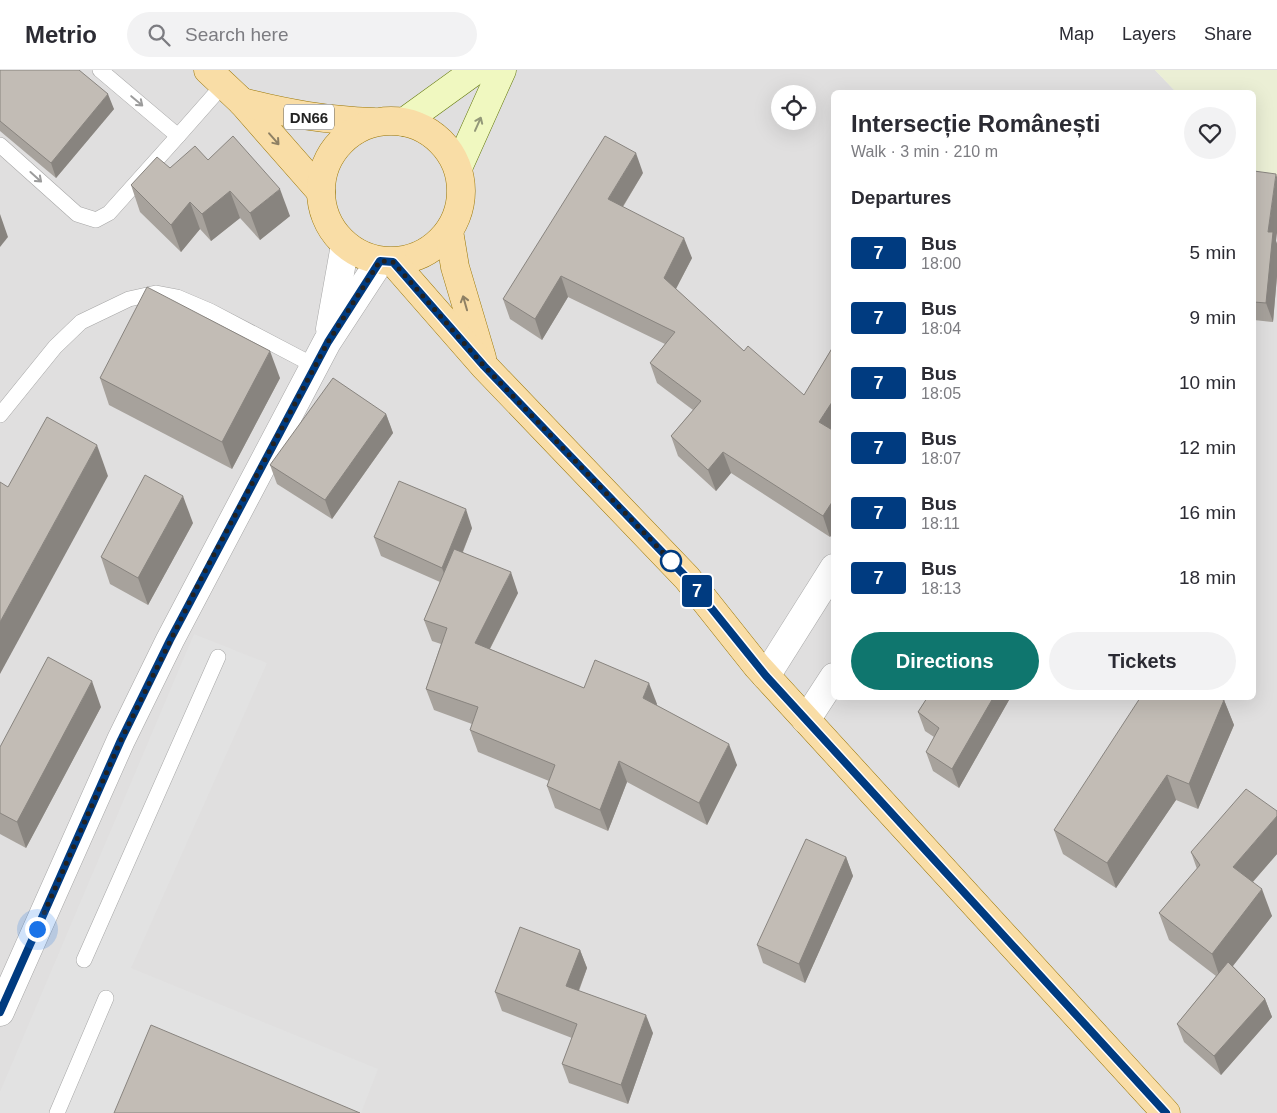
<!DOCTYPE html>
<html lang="en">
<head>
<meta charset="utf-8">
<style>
	body { margin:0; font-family:Arial,sans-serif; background:#f2f2f3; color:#2b2b33; height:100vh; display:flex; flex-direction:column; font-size:19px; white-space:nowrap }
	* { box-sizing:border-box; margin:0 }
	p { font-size:16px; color:#7c7c81 }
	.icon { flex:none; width:28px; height:28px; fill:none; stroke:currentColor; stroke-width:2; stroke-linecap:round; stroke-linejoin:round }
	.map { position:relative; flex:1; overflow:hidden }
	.details { position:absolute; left:831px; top:20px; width:425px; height:610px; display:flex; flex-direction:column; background:#fff; border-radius:8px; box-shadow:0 5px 20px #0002 }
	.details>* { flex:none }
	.badge { padding:0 10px; border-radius:4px; font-size:18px; line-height:32px }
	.buttons { position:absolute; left:771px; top:15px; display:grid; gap:10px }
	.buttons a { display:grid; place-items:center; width:45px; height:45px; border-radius:50%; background:#fff; box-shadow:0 5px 20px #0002; font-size:25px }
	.you { position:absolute; width:25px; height:25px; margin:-12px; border:4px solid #fff; border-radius:50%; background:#1a73e8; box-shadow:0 0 0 8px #1a73e833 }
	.map>.badge { position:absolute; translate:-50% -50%; box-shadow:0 0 0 2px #fff }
	h2 { padding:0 20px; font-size:19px; line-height:45px }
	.round { display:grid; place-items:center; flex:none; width:52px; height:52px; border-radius:26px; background:#f2f2f3 }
	.head { display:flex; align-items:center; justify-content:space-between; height:85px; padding:0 20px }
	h1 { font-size:24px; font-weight:700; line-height:38px }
	.cta { display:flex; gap:10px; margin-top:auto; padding:10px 20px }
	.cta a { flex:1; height:58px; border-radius:30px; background:#0f766e; color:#fff; font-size:20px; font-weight:700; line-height:58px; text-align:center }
	.cta a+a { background:#f2f2f3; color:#2b2b33 }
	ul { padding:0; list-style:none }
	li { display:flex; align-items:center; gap:15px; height:65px; padding:0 20px }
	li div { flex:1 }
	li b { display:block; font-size:19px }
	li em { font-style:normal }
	li .badge { min-width:55px; font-weight:700; text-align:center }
	header { display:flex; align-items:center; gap:30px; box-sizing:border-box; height:70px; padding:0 25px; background:#fff; border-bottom:1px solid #e1e1e2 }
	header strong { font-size:24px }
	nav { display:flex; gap:28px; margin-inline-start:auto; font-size:18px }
	.search { width:350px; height:45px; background:#f2f2f3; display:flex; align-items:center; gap:12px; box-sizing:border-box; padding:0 18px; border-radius:28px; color:#7c7c81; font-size:19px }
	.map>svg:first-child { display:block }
</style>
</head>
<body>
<header>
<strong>Metrio</strong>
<div class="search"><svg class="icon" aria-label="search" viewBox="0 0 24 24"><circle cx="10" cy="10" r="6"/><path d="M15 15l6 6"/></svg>Search here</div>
<nav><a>Map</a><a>Layers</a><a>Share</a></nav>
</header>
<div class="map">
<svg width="1277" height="1043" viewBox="0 0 1277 1043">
	<rect width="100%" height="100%" fill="#f1efe9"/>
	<path fill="#e0dfdf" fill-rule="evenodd" d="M0,0H1155L1176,22H834V628H1254V105L1277,130V1043H0ZM780,24H808V51H780Z"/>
	<polygon fill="#ebefd5" points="1155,0 1277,0 1277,130 1254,105 1254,22 1176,22"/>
	<polygon fill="#e2e2e2" points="194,564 267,593 131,898 378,999 361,1043 0,1043 0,1022"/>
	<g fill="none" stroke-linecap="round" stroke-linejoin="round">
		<g stroke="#a6a6a6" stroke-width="16">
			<g id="service">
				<polyline points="100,0 178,66 223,15"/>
				<polyline points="0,75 77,144 96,150 109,143 178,66"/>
				<polyline points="0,345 55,277 81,252 129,229 156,223 177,227 210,241 315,296"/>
				<polyline points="84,890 218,587"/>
				<polyline points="57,1043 106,928"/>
			</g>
		</g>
		<g stroke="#a6a6a6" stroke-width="29">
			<g id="minor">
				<polyline points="766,606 834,498"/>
				<polyline points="806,650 834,607"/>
			</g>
		</g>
		<g stroke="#a6a6a6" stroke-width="29">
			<g id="tertiary">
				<polyline points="330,259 345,175"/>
				<polyline points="0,942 121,670 170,570 327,272 380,191"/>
			</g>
		</g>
		<g stroke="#627809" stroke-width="29">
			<g id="secondary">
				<polyline points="404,52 476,0"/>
				<polyline points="458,98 502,0"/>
			</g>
		</g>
		<g stroke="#9a7605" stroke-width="29">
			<g id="primary">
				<polyline points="208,0 242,32 321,122"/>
				<path d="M242,32C289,44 325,50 374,52"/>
				<circle cx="391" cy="121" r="70"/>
				<polyline points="449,161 455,197 482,288"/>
				<polyline points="393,192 484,296 687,508 757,596 1166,1043"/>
			</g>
		</g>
		<use href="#service" stroke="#fff" stroke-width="15"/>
		<use href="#minor" stroke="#fff" stroke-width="28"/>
		<use href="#tertiary" stroke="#fff" stroke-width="28"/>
		<use href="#secondary" stroke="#f0f8c0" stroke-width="28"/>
		<use href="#primary" stroke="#f9dda6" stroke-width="28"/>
	</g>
	<g fill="#a7a29c">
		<polygon points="0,0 114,39 56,108 0,61"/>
		<polygon points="208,90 290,146 260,170 240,148 211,171 200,159 181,182 140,142 131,115 170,98"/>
		<polygon points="1254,101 1277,174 1277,206 1273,252 1254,250"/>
		<polygon points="643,103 623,137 692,188 676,219 744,281 804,325 834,275 834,461 830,467 731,403 716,421 678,386 671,366 693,340 657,313 650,293 665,274 568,227 542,270 510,249 503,229"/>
		<polygon points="100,308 280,308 232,399 109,335"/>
		<polygon points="386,344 393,363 332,449 277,414 270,395"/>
		<polygon points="193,453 148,535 110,514 101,487"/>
		<polygon points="472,458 463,482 518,523 490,579 584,618 657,634 656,635 737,695 707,755 627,712 608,761 555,738 547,716 549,711 478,682 470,660 472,654 434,640 426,619 441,574 432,571 424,550 440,512 381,486 374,467"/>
		<polygon points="927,628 1009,628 1009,630 959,718 933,701 926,682 934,667 925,661 918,642"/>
		<polygon points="1224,630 1234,655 1198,739 1176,730 1116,818 1063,784 1054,760"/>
		<polygon points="101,637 26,778 0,764 0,677"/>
		<polygon points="1191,782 1277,784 1253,812 1272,846 1233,896 1265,929 1272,947 1221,1005 1184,972 1177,954 1216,906 1169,870 1159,843 1197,799"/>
		<polygon points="846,787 853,806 805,913 763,893 757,875"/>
		<polygon points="580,880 587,898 579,921 653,963 628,1034 569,1013 562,994 572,968 502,941 495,922"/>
	</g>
	<g fill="#88847f">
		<polygon points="108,24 114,39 56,108 51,93"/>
		<polygon points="636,83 643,103 615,149 608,129"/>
		<polygon points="1276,104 1277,107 1277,163 1276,171 1277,174 1277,206 1273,252 1266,233 1268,162"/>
		<polygon points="280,119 290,146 260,170 250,143"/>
		<polygon points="230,121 240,148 211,171 202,144"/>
		<polygon points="190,132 200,159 181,182 171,155"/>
		<polygon points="0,144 8,167 0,177"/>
		<polygon points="684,168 692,188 671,228 664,208"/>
		<polygon points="561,206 568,227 542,270 535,249"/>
		<polygon points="270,281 280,308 232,399 222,372"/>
		<polygon points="834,329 834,361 819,352"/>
		<polygon points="386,344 393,363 332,449 325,430"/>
		<polygon points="97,375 108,406 0,604 0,552"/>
		<polygon points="723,382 731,403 716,421 708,400"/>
		<polygon points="183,426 193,453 148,535 138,508"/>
		<polygon points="834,429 834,461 830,467 823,446"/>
		<polygon points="466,439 472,458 449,516 442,498"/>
		<polygon points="511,502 518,523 482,594 475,573"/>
		<polygon points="92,611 101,637 26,778 17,752"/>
		<polygon points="649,613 657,634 650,650 643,628"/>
		<polygon points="993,628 1009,628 1009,630 959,718 952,699"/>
		<polygon points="1224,630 1234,655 1198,739 1189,714"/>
		<polygon points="729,674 737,695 707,755 699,733"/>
		<polygon points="619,691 627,712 608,761 600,740"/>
		<polygon points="1167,705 1176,730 1116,818 1107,793"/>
		<polygon points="1277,746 1277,784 1242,824 1233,797"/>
		<polygon points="846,787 853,806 805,913 799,894"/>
		<polygon points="1262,819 1272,846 1221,911 1212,884"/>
		<polygon points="580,880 587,898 573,935 566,916"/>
		<polygon points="1265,929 1272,947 1221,1005 1214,986"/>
		<polygon points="646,945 653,963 628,1034 621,1015"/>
	</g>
	<g fill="#c2bcb5" stroke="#88847f">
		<polygon points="0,0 79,0 108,24 51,93 0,51"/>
		<polygon points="233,66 280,119 250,143 230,121 202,144 190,132 171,155 131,115 157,87 170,98 195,76 208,90"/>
		<polygon points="605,66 636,83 608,129 684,168 664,208 744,281 748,276 804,325 834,275 834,329 819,352 834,361 834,429 823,446 723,382 708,400 671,366 701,331 650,293 675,262 561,206 535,249 503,229"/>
		<polygon points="1254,101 1276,104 1268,162 1273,162 1266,233 1254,232"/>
		<polygon points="147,217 270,281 222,372 100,308"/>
		<polygon points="333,308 386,344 325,430 270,395"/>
		<polygon points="47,347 97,375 0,552 0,412 8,417"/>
		<polygon points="145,405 183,426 138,508 101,487"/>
		<polygon points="399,411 466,439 442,498 374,467"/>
		<polygon points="454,479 511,502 475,573 584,618 595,590 649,613 643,628 729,674 699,733 619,691 600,740 547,716 555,695 470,660 478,637 426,619 447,558 424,550"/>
		<polygon points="48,587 92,611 17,752 0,743 0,677"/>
		<polygon points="927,628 993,628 952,699 926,682 939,658 918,642"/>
		<polygon points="1140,628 1215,628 1224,630 1189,714 1167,705 1107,793 1054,760"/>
		<polygon points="1246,719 1277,741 1277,746 1233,797 1262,819 1212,884 1159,843 1200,795 1191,782"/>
		<polygon points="806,769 846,787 799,894 757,875"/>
		<polygon points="520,857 580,880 566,916 646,945 621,1015 562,994 577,954 495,922"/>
		<polygon points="1228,892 1265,929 1214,986 1177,954"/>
		<polygon points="151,955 360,1043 114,1043"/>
	</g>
	<defs><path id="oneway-shaft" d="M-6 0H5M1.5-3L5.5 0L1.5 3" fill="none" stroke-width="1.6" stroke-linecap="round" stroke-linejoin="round" transform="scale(1.25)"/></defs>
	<g stroke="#9c9c9c">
		<use href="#oneway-shaft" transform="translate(137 31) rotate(40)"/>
		<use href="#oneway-shaft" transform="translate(36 107) rotate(42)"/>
	</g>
	<use stroke="#939879" href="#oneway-shaft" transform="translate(478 54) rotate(-66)"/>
	<g stroke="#8e8064">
		<use href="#oneway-shaft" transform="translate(274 69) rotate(49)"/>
		<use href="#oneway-shaft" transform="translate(465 233) rotate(-106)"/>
	</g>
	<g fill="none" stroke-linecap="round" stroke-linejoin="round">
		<g stroke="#fff" stroke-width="11">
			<polyline id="line" points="0,942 121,670 170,570 328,272 380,191 393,192 484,296 687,508 766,606 1166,1043"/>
		</g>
		<use href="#line" stroke="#003b80" stroke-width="8"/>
		<polyline stroke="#222" stroke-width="5" stroke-dasharray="0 9" points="37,859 121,670 202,507 328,272 380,191 393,192 484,296 674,494 671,491"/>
	</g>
	<circle fill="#fff" stroke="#003b80" stroke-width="2.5" cx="671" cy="491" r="10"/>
	<g text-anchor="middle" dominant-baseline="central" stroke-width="5" stroke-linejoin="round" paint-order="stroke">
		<rect fill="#fff" stroke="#646464" stroke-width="1" x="284" y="34.5" width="50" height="25" rx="4"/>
		<g font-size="15" font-weight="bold" fill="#222">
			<text x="309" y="47">DN66</text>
		</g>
	</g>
</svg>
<div class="buttons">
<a><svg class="icon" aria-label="locate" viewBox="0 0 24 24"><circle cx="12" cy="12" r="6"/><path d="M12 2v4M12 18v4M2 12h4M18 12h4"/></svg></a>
</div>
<div class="you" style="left:37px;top:859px"></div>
<b class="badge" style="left:697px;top:521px;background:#003b80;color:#fff">7</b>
<section class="details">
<div class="head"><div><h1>Intersecție Românești</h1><p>Walk · 3 min · 210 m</p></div><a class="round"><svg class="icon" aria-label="heart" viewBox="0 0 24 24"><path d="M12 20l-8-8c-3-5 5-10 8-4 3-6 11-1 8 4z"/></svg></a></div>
<h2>Departures</h2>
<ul>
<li><span class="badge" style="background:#003b80;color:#fff">7</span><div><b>Bus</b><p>18:00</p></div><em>5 min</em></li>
<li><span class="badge" style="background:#003b80;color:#fff">7</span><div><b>Bus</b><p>18:04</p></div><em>9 min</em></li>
<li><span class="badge" style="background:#003b80;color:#fff">7</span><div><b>Bus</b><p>18:05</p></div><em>10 min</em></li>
<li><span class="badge" style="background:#003b80;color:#fff">7</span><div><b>Bus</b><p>18:07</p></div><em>12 min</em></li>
<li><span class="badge" style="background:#003b80;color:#fff">7</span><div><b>Bus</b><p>18:11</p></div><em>16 min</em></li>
<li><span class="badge" style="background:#003b80;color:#fff">7</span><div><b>Bus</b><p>18:13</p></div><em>18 min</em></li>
</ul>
<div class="cta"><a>Directions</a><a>Tickets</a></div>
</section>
</div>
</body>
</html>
